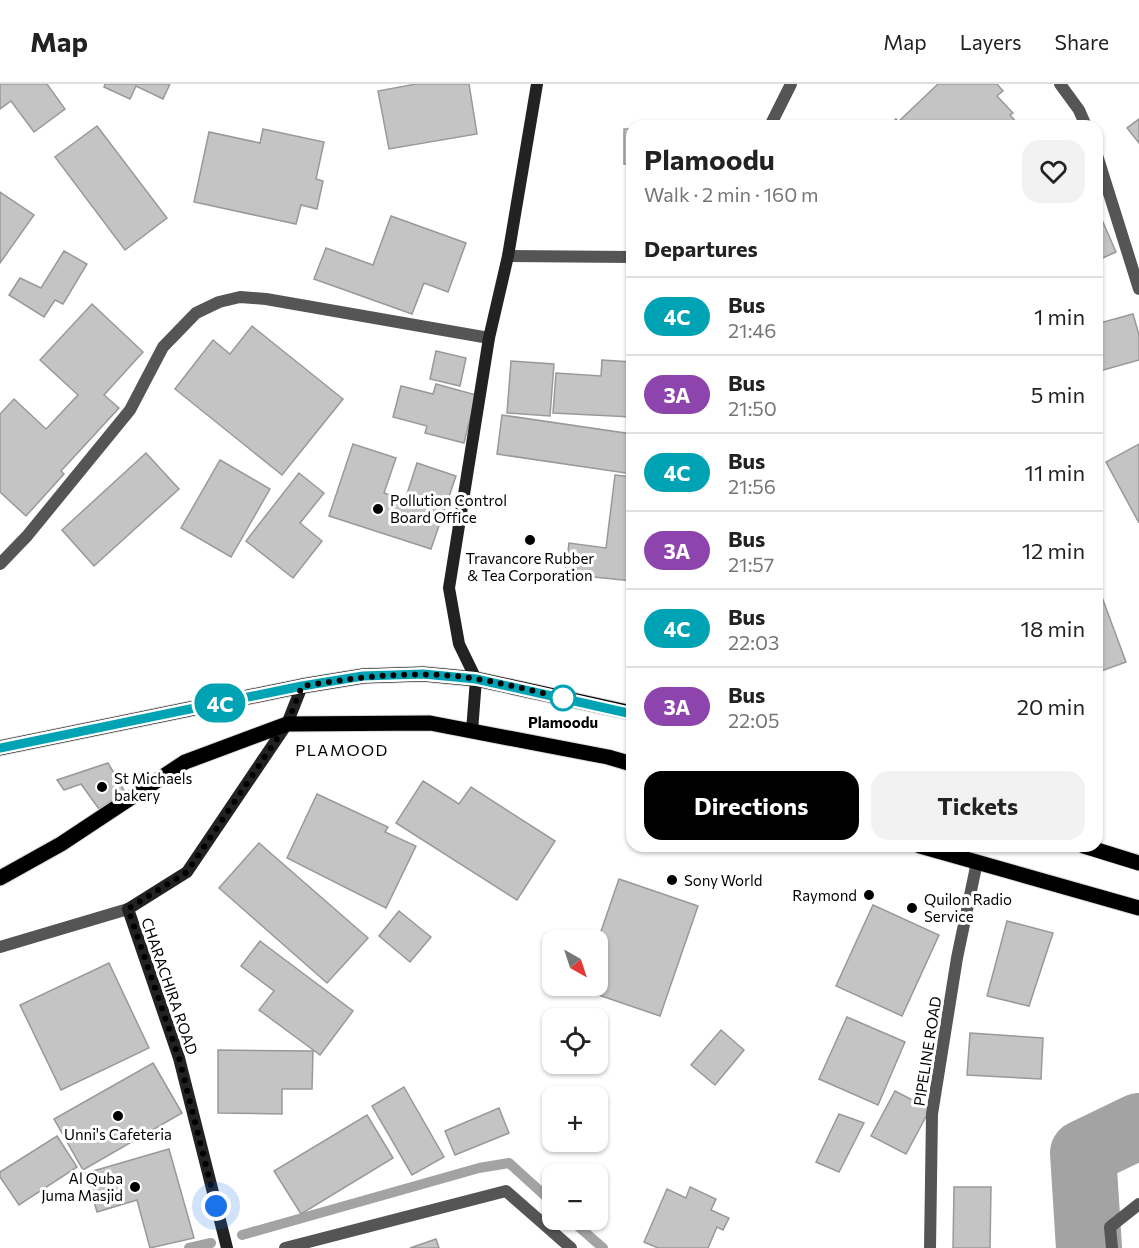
<!DOCTYPE html>
<html lang="en">
<head>
<meta charset="utf-8">
<style>
	body { margin:0; font-family:Commissioner,sans-serif; background:#f2f2f2; color:#222; height:100vh; display:flex; flex-direction:column; font-size:22px; white-space:nowrap }
	* { box-sizing:border-box; margin:0 }
	p { font-size:20px; color:#767676 }
	.icon { flex:none; width:33px; height:33px; fill:none; stroke:currentColor; stroke-width:2; stroke-linecap:round; stroke-linejoin:round }
	.map { position:relative; flex:1; overflow:hidden }
	.details { position:absolute; left:626px; top:36px; width:477px; height:732px; display:flex; flex-direction:column; background:#fff; border-radius:18px; box-shadow:0 2px 4px #0004 }
	.details>* { flex:none }
	.badge { padding:0 12px; border-radius:20px; font-size:21px; line-height:39px }
	.needle { width:39px; rotate:141deg }
	.fabs { position:absolute; left:542px; top:846px; display:grid; gap:12px }
	.fabs a { display:grid; place-items:center; width:66px; height:66px; border-radius:12px; background:#fff; box-shadow:0 2px 4px #0004; font-size:30px }
	.you { position:absolute; width:30px; height:30px; margin:-15px; border:4px solid #fff; border-radius:50%; background:#1a73e8; box-shadow:0 0 0 9px #1a73e833 }
	.map>.badge { position:absolute; translate:-50% -50%; box-shadow:0 0 0 3px #fff }
	h2 { padding:0 18px; font-size:22px; line-height:54px }
	.round { display:grid; place-items:center; flex:none; width:63px; height:63px; border-radius:18px; background:#f2f2f2 }
	.overview { display:flex; align-items:center; justify-content:space-between; height:102px; padding:0 18px }
	h1 { font-size:28px; font-weight:700; line-height:45px }
	.button { display:flex; gap:12px; margin-top:auto; padding:12px 18px }
	.button a { flex:1; height:69px; border-radius:18px; background:#000; color:#fff; font-size:24px; font-weight:700; line-height:69px; text-align:center }
	.button a+a { background:#f2f2f2; color:#222 }
	ul { padding:0; list-style:none }
	li { display:flex; align-items:center; gap:18px; height:78px; padding:0 18px; border-top:2px solid #e0e0e0 }
	li div { flex:1 }
	li b { display:block; font-size:22px }
	li em { font-style:normal }
	li .badge { min-width:66px; font-weight:700; text-align:center }
	header { display:flex; align-items:center; gap:36px; box-sizing:border-box; height:84px; padding:0 30px; background:#fff; border-bottom:2px solid #e0e0e0 }
	header strong { font-size:28px }
	nav { display:flex; gap:33px; margin-inline-start:auto; font-size:21px }
	.map>svg:first-child { display:block }
</style>
</head>
<body>
<header>
<strong>Map</strong>
<nav><a>Map</a><a>Layers</a><a>Share</a></nav>
</header>
<div class="map">
<svg width="1139" height="1164" viewBox="0 0 1139 1164">
	<rect width="100%" height="100%" fill="#fff"/>
	<g fill="none" stroke-linecap="round" stroke-linejoin="round">
		<g stroke="#a3a3a3" stroke-width="10">
			<polyline points="571,1136 603,1164"/>
			<polyline points="242,1151 479,1084 509,1079 552,1118"/>
			<polyline points="189,1164 211,1159"/>
		</g>
		<polyline stroke="#a3a3a3" stroke-width="66" points="1089,1164 1083,1069 1139,1042"/>
	</g>
	<g fill="#c4c4c4" stroke="#999" stroke-width="1.5">
		<polygon points="0,0 47,0 65,25 34,48 11,17 0,25"/>
		<polygon points="105,0 170,0 163,15 136,2 130,15 104,3"/>
		<polygon points="416,0 469,0 477,50 389,65 378,7"/>
		<polygon points="938,0 997,0 1003,7 997,12 1013,29 1010,31 1020,42 888,42 896,35 898,38"/>
		<polygon points="1139,35 1139,59 1127,44"/>
		<polygon points="97,42 167,134 125,166 55,73"/>
		<polygon points="263,45 324,58 316,95 323,97 317,125 301,121 296,140 194,118 209,48 260,59"/>
		<rect x="624" y="45" width="8" height="35"/>
		<polygon points="0,108 34,131 0,179"/>
		<polygon points="1096,122 1116,168 1096,177"/>
		<polygon points="391,132 466,159 448,208 424,199 412,230 314,195 326,164 373,181"/>
		<polygon points="64,167 87,180 63,220 55,216 44,233 9,211 20,194 41,204"/>
		<polygon points="92,220 143,268 104,311 119,324 61,387 64,390 26,432 0,408 0,330 14,315 46,345 78,311 40,276"/>
		<polygon points="1133,230 1139,251 1139,276 1096,288 1096,240"/>
		<polygon points="252,242 343,315 282,391 175,305 213,256 230,270"/>
		<polygon points="436,267 466,274 460,302 430,295"/>
		<polygon points="602,276 632,278 632,333 553,329 556,289 601,292"/>
		<polygon points="511,277 554,280 550,332 507,329"/>
		<polygon points="436,300 476,311 464,359 425,349 427,342 393,333 401,302 433,310"/>
		<polygon points="502,331 632,350 632,390 497,370"/>
		<polygon points="353,360 396,374 384,409 405,416 417,379 456,392 431,465 329,432"/>
		<polygon points="1139,360 1139,439 1106,378"/>
		<polygon points="146,369 179,405 94,482 62,446"/>
		<polygon points="220,376 270,405 231,473 181,444"/>
		<polygon points="299,389 324,409 300,439 322,457 293,494 246,457"/>
		<polygon points="615,391 632,393 632,497 565,490 569,459 606,464"/>
		<polygon points="1096,497 1126,578 1096,589"/>
		<polygon points="108,679 125,708 99,725 81,700 64,706 57,696"/>
		<polygon points="423,697 459,720 471,703 555,757 517,816 396,739"/>
		<polygon points="317,710 388,743 385,748 416,762 386,824 287,774"/>
		<polygon points="259,759 368,854 327,899 219,804"/>
		<polygon points="619,795 698,822 660,932 581,905 582,902 597,902 597,859"/>
		<polygon points="873,821 939,851 902,932 836,902"/>
		<polygon points="399,827 431,853 410,878 379,852"/>
		<polygon points="1007,837 1053,849 1029,922 987,912"/>
		<polygon points="260,857 353,927 320,971 259,926 274,907 241,882"/>
		<polygon points="109,879 149,964 61,1006 20,921"/>
		<polygon points="847,933 905,958 878,1021 819,995"/>
		<polygon points="721,946 744,966 715,1001 691,981"/>
		<polygon points="970,949 1043,954 1041,995 967,991"/>
		<polygon points="218,966 313,967 312,1005 282,1005 282,1030 218,1029"/>
		<polygon points="153,979 182,1029 83,1086 54,1035"/>
		<polygon points="404,1003 444,1073 412,1091 372,1022"/>
		<polygon points="895,1007 930,1025 906,1070 871,1052"/>
		<polygon points="499,1024 509,1049 455,1071 445,1047"/>
		<polygon points="839,1030 864,1039 839,1088 816,1078"/>
		<polygon points="367,1031 393,1074 301,1130 274,1087"/>
		<polygon points="57,1052 77,1083 19,1121 0,1093 0,1088"/>
		<polygon points="169,1065 194,1154 150,1164 137,1116 97,1128 86,1089"/>
		<polygon points="690,1103 716,1115 711,1126 729,1134 723,1146 717,1143 708,1164 658,1164 644,1158 667,1105 686,1114"/>
		<polygon points="954,1103 991,1103 990,1164 953,1164"/>
		<polygon points="436,1155 439,1164 410,1164"/>
	</g>
	<g fill="none" stroke-linecap="round" stroke-linejoin="round">
		<g stroke="#dbdbdb" stroke-width="17">
			<g id="primary">
				<polyline points="0,664 302,602 363,592 423,590 476,595 632,629"/>
				<polyline points="920,762 1139,824"/>
				<polyline points="1084,762 1139,779"/>
				<polyline points="0,794 61,760 185,678 287,640 430,639 608,673 632,680"/>
			</g>
		</g>
		<g stroke="#555" stroke-width="12">
			<polyline points="1060,0 1079,26 1086,42"/>
			<polyline points="770,42 791,0"/>
			<polyline points="1096,68 1139,205"/>
			<polyline points="508,172 632,173"/>
			<polyline points="0,480 27,452 130,326 163,263 196,229 219,218 240,213 266,215 489,254"/>
			<polyline points="0,863 128,825"/>
			<polyline points="285,1164 506,1107 571,1164"/>
			<polyline points="930,1164 932,1030 957,874 977,778"/>
			<polyline points="1112,1164 1110,1143 1139,1120"/>
		</g>
		<g stroke="#222" stroke-width="12">
			<polyline points="472,647 476,595 459,560 449,504 489,254 508,172 537,0"/>
			<polyline points="227,1164 179,974 128,825 187,788 287,640 302,602"/>
		</g>
		<use href="#primary" stroke="#000" stroke-width="15"/>
	</g>
	<g fill="none" stroke-linecap="round" stroke-linejoin="round">
		<g stroke="#fff" stroke-width="14">
			<polyline id="line" points="0,664 302,602 363,592 423,590 476,595 632,630"/>
		</g>
		<use href="#line" stroke="#00a3b4" stroke-width="9"/>
		<path stroke="#000" stroke-width="6" stroke-dasharray="0 10.8" d="M216,1122L179,974L128,825L187,788L287,640L302,602C360,593 419,585 477,595C508,600 538,608 568,615L563,614"/>
	</g>
	<g fill="#000" stroke="#fff" stroke-width="2">
		<circle cx="378" cy="425" r="6"/>
		<circle cx="530" cy="456" r="6"/>
		<circle cx="102" cy="703" r="6"/>
		<circle cx="672" cy="796" r="6"/>
		<circle cx="869" cy="811" r="6"/>
		<circle cx="912" cy="824" r="6"/>
		<circle cx="118" cy="1032" r="6"/>
		<circle cx="135" cy="1103" r="6"/>
	</g>
	<circle fill="#fff" stroke="#00a3b4" stroke-width="3" cx="563" cy="614" r="12"/>
	<g text-anchor="middle" dominant-baseline="central" stroke-width="6" stroke-linejoin="round" paint-order="stroke">
		<g font-size="15" fill="#000" stroke="#fff" text-anchor="start">
			<text x="390" y="416">Pollution Control<tspan x="390" dy="17">Board Office</tspan></text>
			<text x="530" y="474" text-anchor="middle">Travancore Rubber<tspan x="530" dy="17">&amp; Tea Corporation</tspan></text>
			<text x="114" y="694">St Michaels<tspan x="114" dy="17">bakery</tspan></text>
			<text x="684" y="796">Sony World</text>
			<text x="857" y="811" text-anchor="end">Raymond</text>
			<text x="924" y="815">Quilon Radio<tspan x="924" dy="17">Service</tspan></text>
			<text x="118" y="1050" text-anchor="middle">Unni's Cafeteria</text>
			<text x="123" y="1094" text-anchor="end">Al Quba<tspan x="123" dy="17">Juma Masjid</tspan></text>
		</g>
		<g font-size="15" font-weight="bold" fill="#000" stroke="#fff">
			<text x="563" y="638">Plamoodu</text>
		</g>
		<g font-size="15" fill="#000" stroke="#fff">
			<text transform="translate(170 902) rotate(71)">CHARACHIRA ROAD</text>
			<text transform="translate(927 967) rotate(-81)">PIPELINE ROAD</text>
		</g>
		<g font-size="16" letter-spacing="1.5" fill="#000" stroke="#fff">
			<text x="342" y="665">PLAMOOD</text>
		</g>
	</g>
</svg>
<div class="fabs">
<a><svg class="needle" viewBox="-14 -14 28 28"><path d="M0-13l5 13h-10z" fill="#e53935"/><path d="M0 13l5-13h-10z" fill="#767676"/></svg></a>
<a><svg class="icon" aria-label="locate" viewBox="0 0 24 24"><circle cx="12" cy="12" r="6"/><path d="M12 2v4M12 18v4M2 12h4M18 12h4"/></svg></a>
<a>+</a>
<a>−</a>
</div>
<div class="you" style="left:216px;top:1122px"></div>
<b class="badge" style="left:220px;top:619px;background:#00a3b4;color:#fff">4C</b>
<section class="details">
<div class="overview"><div><h1>Plamoodu</h1><p>Walk · 2 min · 160 m</p></div><a class="round"><svg class="icon" aria-label="heart" viewBox="0 0 24 24"><path d="M12 20l-8-8c-3-5 5-10 8-4 3-6 11-1 8 4z"/></svg></a></div>
<h2>Departures</h2>
<ul>
<li><span class="badge" style="background:#00a3b4;color:#fff">4C</span><div><b>Bus</b><p>21:46</p></div><em>1 min</em></li>
<li><span class="badge" style="background:#8e44ad;color:#fff">3A</span><div><b>Bus</b><p>21:50</p></div><em>5 min</em></li>
<li><span class="badge" style="background:#00a3b4;color:#fff">4C</span><div><b>Bus</b><p>21:56</p></div><em>11 min</em></li>
<li><span class="badge" style="background:#8e44ad;color:#fff">3A</span><div><b>Bus</b><p>21:57</p></div><em>12 min</em></li>
<li><span class="badge" style="background:#00a3b4;color:#fff">4C</span><div><b>Bus</b><p>22:03</p></div><em>18 min</em></li>
<li><span class="badge" style="background:#8e44ad;color:#fff">3A</span><div><b>Bus</b><p>22:05</p></div><em>20 min</em></li>
</ul>
<div class="button"><a>Directions</a><a>Tickets</a></div>
</section>
</div>
</body>
</html>
